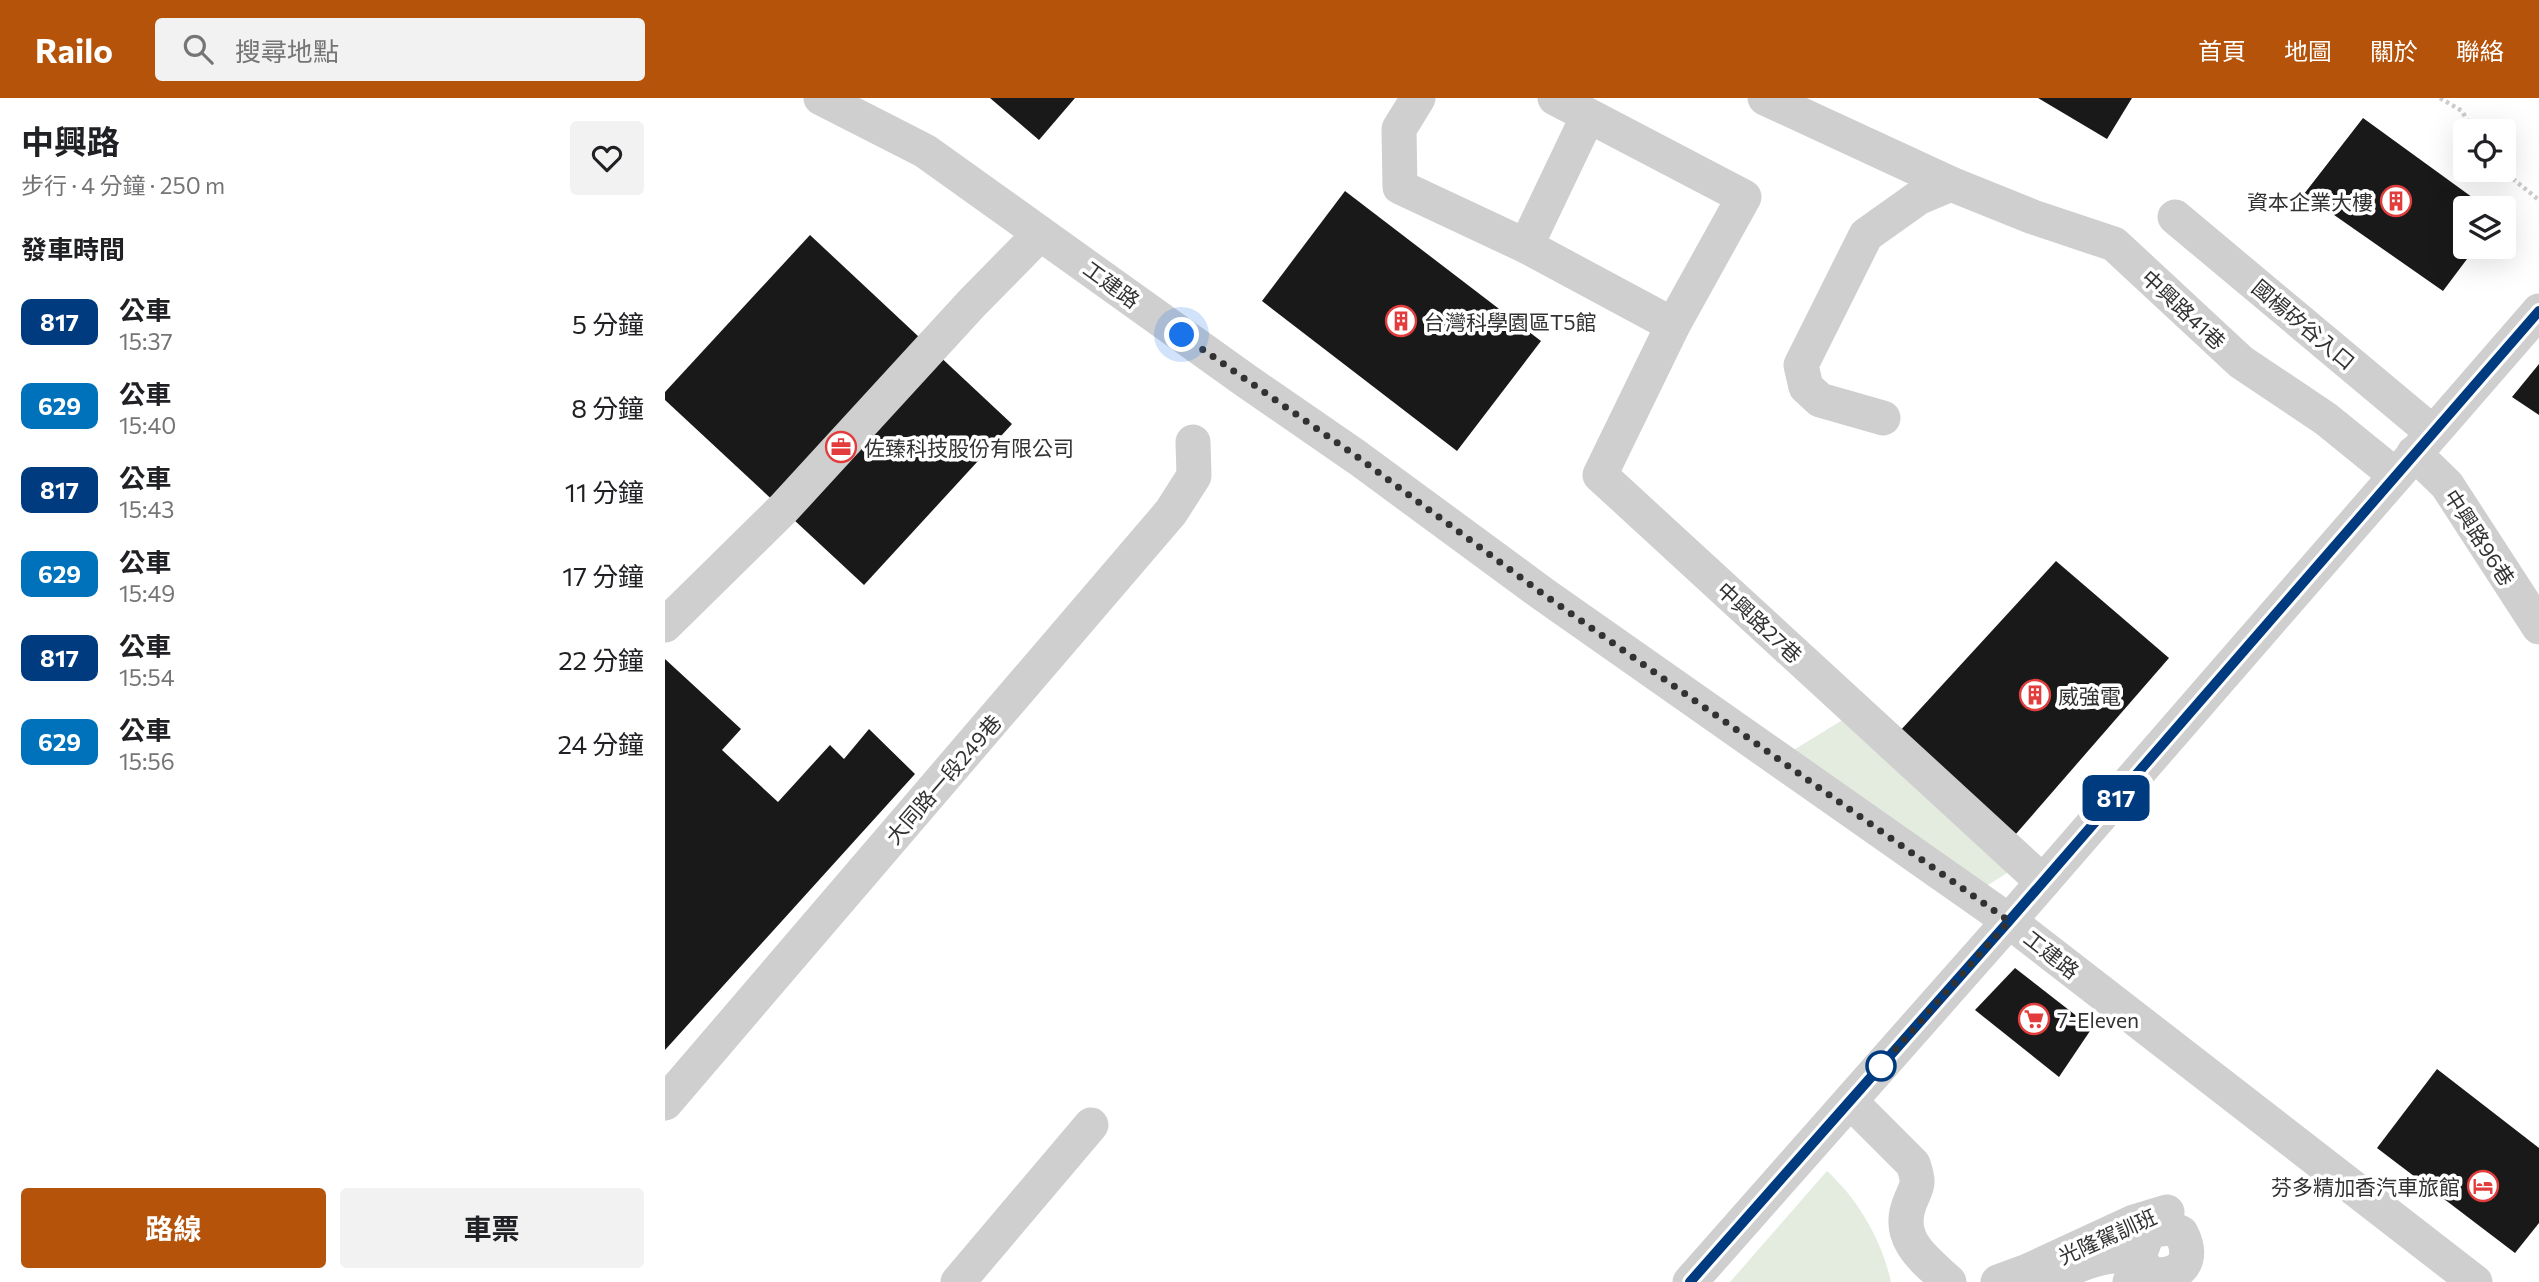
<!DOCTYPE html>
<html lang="zh-TW">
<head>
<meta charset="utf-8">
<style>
	body { margin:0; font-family:Commissioner,"Noto Sans TC",sans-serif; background:#f2f2f2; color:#202124; height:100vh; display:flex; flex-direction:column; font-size:26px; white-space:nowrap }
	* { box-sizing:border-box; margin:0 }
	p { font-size:23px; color:#757577 }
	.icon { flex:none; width:38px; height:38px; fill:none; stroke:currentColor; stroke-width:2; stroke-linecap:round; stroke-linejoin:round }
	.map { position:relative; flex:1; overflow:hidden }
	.side { display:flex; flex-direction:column; background:#fff; width:665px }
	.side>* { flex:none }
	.badge { padding:0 14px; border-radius:10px; font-size:24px; line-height:46px }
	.tools { position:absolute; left:1788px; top:21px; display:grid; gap:14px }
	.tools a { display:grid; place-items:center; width:63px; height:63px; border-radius:7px; background:#fff; box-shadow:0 7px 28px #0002; font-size:35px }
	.you { position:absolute; width:35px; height:35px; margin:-18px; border:5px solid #fff; border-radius:50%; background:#1a73e8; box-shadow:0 0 0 10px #1a73e833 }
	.map>.badge { position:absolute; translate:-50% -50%; box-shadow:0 0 0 4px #fff }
	h2 { padding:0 21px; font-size:26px; line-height:63px }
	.round { display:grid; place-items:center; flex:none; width:74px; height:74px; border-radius:7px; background:#f2f2f2 }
	.summary { display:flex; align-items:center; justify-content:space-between; height:119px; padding:0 21px }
	h1 { font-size:33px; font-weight:700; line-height:52px }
	.button { display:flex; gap:14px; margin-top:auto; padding:14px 21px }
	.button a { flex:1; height:80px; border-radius:7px; background:#b45309; color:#fff; font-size:28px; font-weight:700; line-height:80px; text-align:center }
	.button a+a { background:#f2f2f2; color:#202124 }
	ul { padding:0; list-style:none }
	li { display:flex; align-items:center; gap:21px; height:84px; padding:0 21px }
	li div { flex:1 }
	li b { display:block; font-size:26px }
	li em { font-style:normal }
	li .badge { min-width:77px; font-weight:700; text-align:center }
	header { display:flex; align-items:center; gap:42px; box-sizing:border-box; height:98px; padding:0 35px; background:#b45309; color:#fff }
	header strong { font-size:33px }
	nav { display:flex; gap:38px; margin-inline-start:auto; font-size:24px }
	.search { width:490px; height:63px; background:#f2f2f2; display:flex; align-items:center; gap:18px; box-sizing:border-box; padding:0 24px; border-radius:7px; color:#757577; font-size:26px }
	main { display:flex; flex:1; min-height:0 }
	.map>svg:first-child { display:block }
</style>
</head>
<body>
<header>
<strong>Railo</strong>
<div class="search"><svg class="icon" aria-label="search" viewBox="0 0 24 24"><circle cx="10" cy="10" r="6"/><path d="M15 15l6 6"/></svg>搜尋地點</div>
<nav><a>首頁</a><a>地圖</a><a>關於</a><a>聯絡</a></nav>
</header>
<main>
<section class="side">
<div class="summary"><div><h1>中興路</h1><p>步行 · 4 分鐘 · 250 m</p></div><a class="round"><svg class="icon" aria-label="heart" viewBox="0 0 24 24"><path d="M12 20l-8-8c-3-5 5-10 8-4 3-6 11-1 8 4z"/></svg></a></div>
<h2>發車時間</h2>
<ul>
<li><span class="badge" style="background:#003b80;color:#fff">817</span><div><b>公車</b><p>15:37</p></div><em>5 分鐘</em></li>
<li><span class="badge" style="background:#0072bc;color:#fff">629</span><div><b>公車</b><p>15:40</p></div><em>8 分鐘</em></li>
<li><span class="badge" style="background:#003b80;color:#fff">817</span><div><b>公車</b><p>15:43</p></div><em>11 分鐘</em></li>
<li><span class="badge" style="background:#0072bc;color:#fff">629</span><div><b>公車</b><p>15:49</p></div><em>17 分鐘</em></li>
<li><span class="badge" style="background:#003b80;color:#fff">817</span><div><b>公車</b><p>15:54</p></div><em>22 分鐘</em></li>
<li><span class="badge" style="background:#0072bc;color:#fff">629</span><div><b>公車</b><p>15:56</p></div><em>24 分鐘</em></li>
</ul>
<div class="button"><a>路線</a><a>車票</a></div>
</section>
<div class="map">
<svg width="1874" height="1184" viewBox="0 0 1874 1184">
	<rect width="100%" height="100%" fill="#fff"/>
	<g fill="#e4ebdf">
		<polygon points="1192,613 1358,765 1307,797 1114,661"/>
		<path d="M1162,1073C1193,1101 1217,1143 1226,1184H1065Z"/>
	</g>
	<g fill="#191919">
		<polygon points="325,0 410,0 374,42"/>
		<polygon points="1373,0 1467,0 1442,41"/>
		<polygon points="1698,20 1822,110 1801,110 1801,149 1811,149 1778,193 1639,96"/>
		<polygon points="680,93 876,243 792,353 597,203"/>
		<polygon points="145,137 347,326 199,487 0,302 0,294"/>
		<polygon points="1874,266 1874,317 1847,299"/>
		<polygon points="1391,463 1504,560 1350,737 1234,634"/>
		<polygon points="0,561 76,631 57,652 113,704 165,647 179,661 204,631 250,676 0,952"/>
		<polygon points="1350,870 1427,930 1394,979 1310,912"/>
		<polygon points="1772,971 1874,1050 1874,1125 1850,1155 1712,1050"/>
	</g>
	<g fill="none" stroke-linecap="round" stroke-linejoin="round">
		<g stroke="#ccc" stroke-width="4.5" stroke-dasharray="3.5 3.5" stroke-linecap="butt">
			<polyline points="1775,0 1797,13 1808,33"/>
			<polyline points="1837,72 1874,102"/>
		</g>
		<g stroke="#cfcfcf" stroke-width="35">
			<polyline points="156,0 260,53 580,282 693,360 878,496 1344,823 1810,1184"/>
			<polyline points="753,0 734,31 735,89 861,148 1008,227"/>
			<polyline points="890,0 1079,99 1008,227 935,377 1378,784"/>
			<polyline points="1100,0 1286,86 1368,119 1449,146 1576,264 1661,321 1730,377"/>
			<polyline points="1510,119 1767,334"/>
			<polyline points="861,148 923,18"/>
			<polyline points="1218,320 1155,302 1141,289 1136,267 1201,137 1253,100 1286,86"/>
			<polyline points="1749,355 1782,387 1874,529"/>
			<polyline points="0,527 118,411 307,205 368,143"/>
			<path d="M1185,1003L1248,1066C1256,1089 1251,1087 1244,1107C1231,1143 1262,1163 1284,1184"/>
			<polyline points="0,1005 506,414 529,378 528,344"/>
			<polyline points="293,1184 426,1027"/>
			<polyline points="1025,1184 1344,823 1874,213"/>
			<polyline points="1333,1184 1363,1173 1469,1124 1502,1114"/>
			<path d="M1373,1184C1395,1176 1426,1159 1449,1158C1457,1158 1468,1159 1475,1164C1479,1167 1482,1173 1487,1175C1491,1177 1498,1177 1503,1176C1525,1171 1525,1152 1516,1135L1505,1130L1486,1132C1473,1148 1476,1167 1465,1184"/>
		</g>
	</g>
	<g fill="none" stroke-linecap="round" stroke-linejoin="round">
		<g stroke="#fff" stroke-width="16">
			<polyline id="line" points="1025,1184 1344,823 1874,213"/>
		</g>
		<use href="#line" stroke="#003b80" stroke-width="10"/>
		<polyline stroke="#323232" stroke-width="7" stroke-dasharray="0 12.6" points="517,237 694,360 878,496 1344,823 1216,968"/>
	</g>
	<defs>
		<g id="building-ring" transform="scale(1.575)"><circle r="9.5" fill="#fff" stroke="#e23d3c" stroke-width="1.5"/><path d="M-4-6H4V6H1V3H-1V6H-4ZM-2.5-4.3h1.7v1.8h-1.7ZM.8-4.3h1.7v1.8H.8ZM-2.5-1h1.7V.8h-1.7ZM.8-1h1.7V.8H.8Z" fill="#e23d3c"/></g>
		<g id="office-ring" transform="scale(1.575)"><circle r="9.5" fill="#fff" stroke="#e23d3c" stroke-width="1.5"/><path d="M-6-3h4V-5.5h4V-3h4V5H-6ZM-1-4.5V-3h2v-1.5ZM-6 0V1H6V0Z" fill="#e23d3c"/></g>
		<g id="supermarket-ring" transform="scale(1.575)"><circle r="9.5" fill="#fff" stroke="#e23d3c" stroke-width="1.5"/><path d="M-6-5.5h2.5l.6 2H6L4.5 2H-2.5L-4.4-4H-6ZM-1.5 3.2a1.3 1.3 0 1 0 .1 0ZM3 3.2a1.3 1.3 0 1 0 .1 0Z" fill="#e23d3c"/></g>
		<g id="hotel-ring" transform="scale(1.575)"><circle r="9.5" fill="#fff" stroke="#e23d3c" stroke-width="1.5"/><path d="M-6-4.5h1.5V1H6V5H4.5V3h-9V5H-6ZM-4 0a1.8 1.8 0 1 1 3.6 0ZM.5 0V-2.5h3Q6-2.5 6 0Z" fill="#e23d3c"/></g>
	</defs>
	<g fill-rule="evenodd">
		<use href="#building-ring" x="1731" y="103"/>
		<use href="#building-ring" x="736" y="223"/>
		<use href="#office-ring" x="176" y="349"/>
		<use href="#building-ring" x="1370" y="597"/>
		<use href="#supermarket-ring" x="1369" y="921"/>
		<use href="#hotel-ring" x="1818" y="1088"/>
	</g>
	<circle fill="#fff" stroke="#003b80" stroke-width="3.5" cx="1216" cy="968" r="14"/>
	<g text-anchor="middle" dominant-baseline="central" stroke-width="7" stroke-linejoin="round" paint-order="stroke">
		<g font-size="21" fill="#323232" stroke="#fff" text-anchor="start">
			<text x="1708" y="103" text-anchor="end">資本企業大樓</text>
			<text x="759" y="223">台灣科學園區T5館</text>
			<text x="199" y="349">佐臻科技股份有限公司</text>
			<text x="1393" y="597">威強電</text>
			<text x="1392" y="921">7-Eleven</text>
			<text x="1795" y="1088" text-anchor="end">芬多精加香汽車旅館</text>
		</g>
		<g font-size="21" fill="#323232" stroke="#fff">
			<text transform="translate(447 186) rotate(36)">工建路</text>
			<text transform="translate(1519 211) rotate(43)">中興路41巷</text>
			<text transform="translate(1639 226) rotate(40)">國楊矽谷入口</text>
			<text transform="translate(1815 439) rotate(57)">中興路96巷</text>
			<text transform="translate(1095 524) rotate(43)">中興路27巷</text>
			<text transform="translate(278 681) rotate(-49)">大同路一段249巷</text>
			<text transform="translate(1387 856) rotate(38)">工建路</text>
			<text transform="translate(1442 1138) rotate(-24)">光隆駕訓班</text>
		</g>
	</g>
</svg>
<div class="tools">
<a><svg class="icon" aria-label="locate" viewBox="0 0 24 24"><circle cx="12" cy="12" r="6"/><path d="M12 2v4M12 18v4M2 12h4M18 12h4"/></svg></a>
<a><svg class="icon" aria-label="layers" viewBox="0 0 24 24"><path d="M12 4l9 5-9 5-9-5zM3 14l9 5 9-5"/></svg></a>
</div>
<div class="you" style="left:517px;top:237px"></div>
<b class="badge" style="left:1451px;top:700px;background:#003b80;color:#fff">817</b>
</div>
</main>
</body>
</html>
